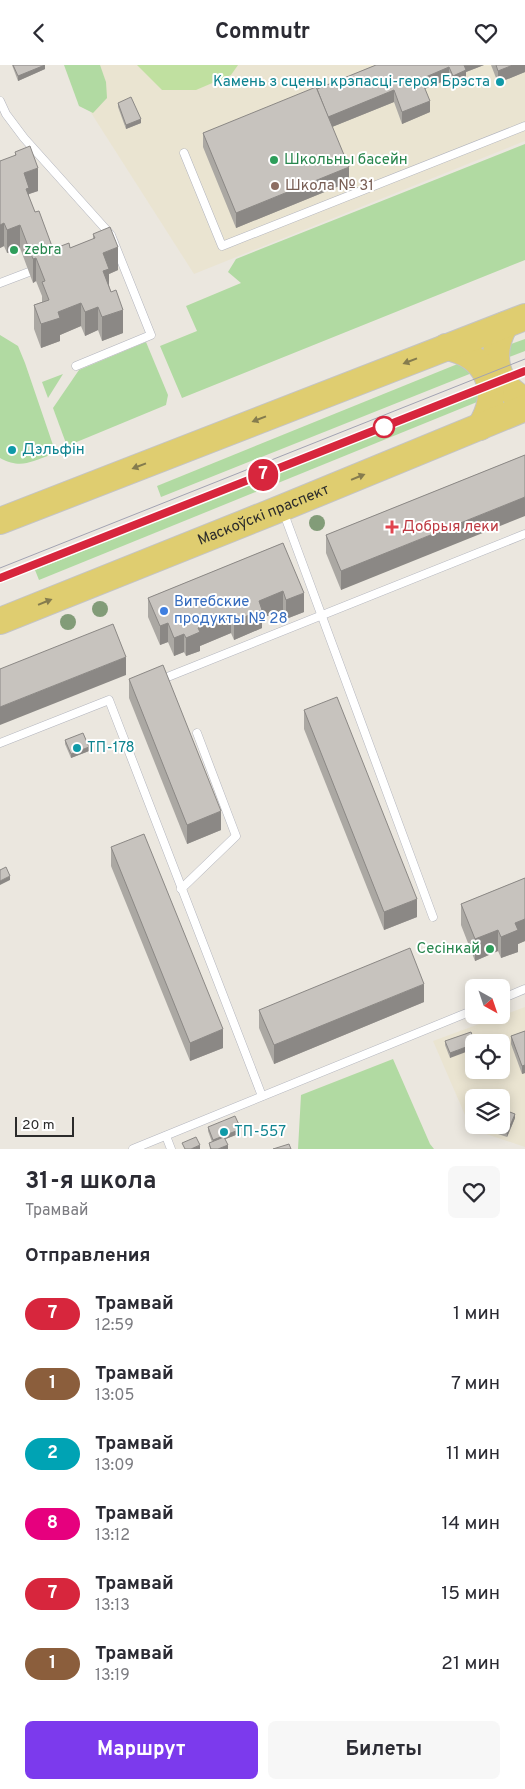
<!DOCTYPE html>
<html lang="ru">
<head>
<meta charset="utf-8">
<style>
	body { margin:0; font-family:Overpass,sans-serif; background:#f7f7f7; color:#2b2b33; height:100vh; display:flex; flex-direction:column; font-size:19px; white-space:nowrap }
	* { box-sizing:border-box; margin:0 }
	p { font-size:16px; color:#7c7c81 }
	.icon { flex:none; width:28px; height:28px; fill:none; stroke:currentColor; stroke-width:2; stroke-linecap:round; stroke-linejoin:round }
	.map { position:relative; height:1084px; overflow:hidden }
	.side { display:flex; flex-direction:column; background:#fff; flex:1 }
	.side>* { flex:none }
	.badge { padding:0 10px; border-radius:16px; font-size:18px; line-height:32px }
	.needle { width:32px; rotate:140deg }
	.controls { position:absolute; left:465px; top:914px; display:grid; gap:10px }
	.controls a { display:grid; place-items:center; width:45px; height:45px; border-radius:8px; background:#fff; box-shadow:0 2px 12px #0003; font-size:25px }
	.scale { position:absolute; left:15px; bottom:12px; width:59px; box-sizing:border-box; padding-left:5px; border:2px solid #2b2b2b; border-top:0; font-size:14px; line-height:18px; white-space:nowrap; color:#2b2b2b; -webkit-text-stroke:4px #fff; paint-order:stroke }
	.map>.badge { position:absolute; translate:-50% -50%; box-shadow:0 0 0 2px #fff }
	h2 { padding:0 25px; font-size:19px; line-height:45px }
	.round { display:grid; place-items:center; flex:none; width:52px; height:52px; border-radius:8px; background:#f7f7f7 }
	.summary { display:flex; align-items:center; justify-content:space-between; height:85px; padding:0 25px }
	h1 { font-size:24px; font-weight:700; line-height:38px }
	.button { display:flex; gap:10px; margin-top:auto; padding:10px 25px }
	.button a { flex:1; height:58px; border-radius:8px; background:#7c3aed; color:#fff; font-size:20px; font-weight:700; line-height:58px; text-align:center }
	.button a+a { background:#f7f7f7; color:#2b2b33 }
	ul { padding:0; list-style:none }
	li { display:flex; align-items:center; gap:15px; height:70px; padding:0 25px }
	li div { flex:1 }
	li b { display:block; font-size:19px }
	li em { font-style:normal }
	li .badge { min-width:55px; font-weight:700; text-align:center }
	header { display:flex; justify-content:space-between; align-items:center; height:65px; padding:0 25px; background:#fff; font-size:22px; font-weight:700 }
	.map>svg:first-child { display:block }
</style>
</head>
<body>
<header><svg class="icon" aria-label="back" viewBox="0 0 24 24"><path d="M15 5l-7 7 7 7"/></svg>Commutr<svg class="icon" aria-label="heart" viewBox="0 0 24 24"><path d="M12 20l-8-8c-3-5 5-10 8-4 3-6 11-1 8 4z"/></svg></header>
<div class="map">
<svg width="525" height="1084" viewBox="0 0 525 1084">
	<rect width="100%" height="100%" fill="#ebe7df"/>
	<g fill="#eae4d1" fill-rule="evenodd">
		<polygon points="68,0 525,0 525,76 194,209 79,29"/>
		<path d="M525,942V1082L471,1064L433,976ZM474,978H501V1005H474ZM474,1032H501V1060H474Z"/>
	</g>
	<g fill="#b1daa2">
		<polygon points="64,0 100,0 106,17 107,33 93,48 79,41"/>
		<polygon points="525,79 525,195 182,333 160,281 197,266 186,241 241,218 228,207 236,194"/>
		<path d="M0,270L18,281L25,298L54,383L50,390C30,397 21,404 0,393Z"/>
		<polygon points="525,274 525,286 501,295 511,279"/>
		<polygon points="146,277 168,330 166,340 67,381 53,343 79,305"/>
		<polygon points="460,298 477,306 161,432 157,421"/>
		<polygon points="63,309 48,333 42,317"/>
		<polygon points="483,325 477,337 39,515 35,505"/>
		<polygon points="393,994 430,1079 434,1084 298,1084 301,1030"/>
	</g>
	<polygon fill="#c0e0a0" points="137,0 238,0 231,10 196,25 162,25"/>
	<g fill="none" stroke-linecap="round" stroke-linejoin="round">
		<g stroke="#b2b4bd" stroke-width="9">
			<g id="service">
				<polyline points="0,36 6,49 24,73 111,170 151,270 76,301"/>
				<polyline points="184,88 222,181 525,61"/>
				<polyline points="0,218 29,207"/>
				<polyline points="283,446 433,852"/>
				<polyline points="160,615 525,469"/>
				<polyline points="0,678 109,635 262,1031"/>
				<polyline points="181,824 236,771 197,668"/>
				<polyline points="501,934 525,924"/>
				<polyline points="166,1071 171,1084"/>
				<polyline points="133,1084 474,945"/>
			</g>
		</g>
		<g stroke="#c4c4c4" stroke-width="28">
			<g id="primary">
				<path d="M505,260C489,288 494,320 525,335"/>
				<path d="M446,282C488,290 503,326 480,362"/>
				<polyline points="0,456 525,252"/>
				<path id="s1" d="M0,556L282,443L525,343"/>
			</g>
		</g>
		<use href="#service" stroke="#fff" stroke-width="8"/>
		<use href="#primary" stroke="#dfcd70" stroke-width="26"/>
		<g stroke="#a2a3b3" stroke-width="1">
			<polyline points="0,503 525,294"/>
			<polyline points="0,513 525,306"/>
		</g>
	</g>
	<g fill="#829c78">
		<circle cx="317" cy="458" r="8"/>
		<circle cx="100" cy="544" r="8"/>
		<circle cx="68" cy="557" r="8"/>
	</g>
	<g fill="#aba8a3">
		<polygon points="12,0 45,0 45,4 18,16"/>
		<polygon points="376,0 484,0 466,7 466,17 453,22 449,14 425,24 430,47 402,59 394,37 332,62 349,117 236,163 203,82 203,68 317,24"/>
		<polygon points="491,0 525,0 525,7 498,18"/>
		<polygon points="118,38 141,58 126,64 118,42"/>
		<polygon points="15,87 38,126 29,129 29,133 35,147 53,184 70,183 93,174 93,169 118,205 109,209 109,220 123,268 102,276 98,265 85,271 81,261 60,270 60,276 41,283 34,264 34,240 42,237 42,231 36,216 33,218 20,183 7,188 4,181 0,183 0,96 15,91"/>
		<polygon points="525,390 341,525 326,488 326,470"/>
		<polygon points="283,478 304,547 286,554 283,545 262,553 262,563 234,575 231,568 200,581 200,586 186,591 184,587 174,591 168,577 160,580 148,552 148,533"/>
		<polygon points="129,614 221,765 187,779 129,633"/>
		<polygon points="304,645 417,852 384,865 304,664"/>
		<polygon points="65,675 89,686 71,693 65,679"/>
		<polygon points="111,782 223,983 190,996 111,801"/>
		<polygon points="525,813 525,876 518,879 518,887 501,893 498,886 475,896 461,860 461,839"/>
		<polygon points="424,937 274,999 259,963 259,945"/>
		<polygon points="525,966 525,1008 522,1009 511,979 511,971"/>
		<polygon points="471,967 450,993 445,980 445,976"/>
		<polygon points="515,1053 507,1072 495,1068 495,1063"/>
		<polygon points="208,1062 241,1068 225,1074 228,1084 210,1084 209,1078 212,1077 208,1066"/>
	</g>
	<g fill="#8b8885">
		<polygon points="45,0 45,4 18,16 18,11"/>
		<polygon points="462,0 484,0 466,7 466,17 453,22 453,11"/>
		<polygon points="513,0 525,0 525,7 498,18 498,6"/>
		<polygon points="449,2 449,14 421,25 421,14"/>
		<polygon points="394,25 394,37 327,64 327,52"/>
		<polygon points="430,36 430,47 402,59 402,47"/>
		<polygon points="141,54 141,58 126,64 126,60"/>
		<polygon points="349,102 349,117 236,163 236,148"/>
		<polygon points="38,103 38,126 29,129 29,146 24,108"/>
		<polygon points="4,158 4,181 0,183 0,160"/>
		<polygon points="20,160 20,183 7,188 7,165"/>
		<polygon points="118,182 118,205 109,209 109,227 103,229 103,188"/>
		<polygon points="36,193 36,216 33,218 33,194"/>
		<polygon points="81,238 81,261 60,270 60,276 41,283 41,259 58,247"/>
		<polygon points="98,242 98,265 85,271 85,247"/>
		<polygon points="123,245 123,268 102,276 102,252"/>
		<polygon points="525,432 525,451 341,525 341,506"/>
		<polygon points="283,526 283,545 262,553 262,563 234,575 234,556 259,536"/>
		<polygon points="304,528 304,547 286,554 286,535"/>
		<polygon points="231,549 231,568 200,581 200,586 186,591 186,573 198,563"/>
		<polygon points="168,558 168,577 160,580 160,561"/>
		<polygon points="184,569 184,587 174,591 174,573"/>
		<polygon points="126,592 126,610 0,660 0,642"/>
		<polygon points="89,682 89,686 71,693 71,689"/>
		<polygon points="221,746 221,765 187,779 187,760"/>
		<polygon points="10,811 10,815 0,820 0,816"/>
		<polygon points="417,834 417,852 384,865 384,847"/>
		<polygon points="525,854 525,876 518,879 518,887 501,893 501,872 515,858"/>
		<polygon points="498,865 498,886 475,896 475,874"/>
		<polygon points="424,919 424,937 274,999 274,980"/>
		<polygon points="223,964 223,983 190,996 190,978"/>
		<polygon points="474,979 474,984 450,993 450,988"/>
		<polygon points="525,1000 525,1008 522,1009 522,1001"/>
		<polygon points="515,1049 515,1053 507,1072 507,1068"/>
		<polygon points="241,1064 241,1068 213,1079 213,1075"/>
		<polygon points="200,1080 200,1084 191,1084"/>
		<polygon points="228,1080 228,1084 218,1084"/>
	</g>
	<g fill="#c7c3be" stroke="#8b8885">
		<polygon points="13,0 45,0 18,11"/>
		<polygon points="376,0 464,0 466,5 453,11 449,2 421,14 430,36 402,47 394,25 328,52 317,24"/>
		<polygon points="496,0 513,0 498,6"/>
		<polygon points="316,22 349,102 236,148 203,68"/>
		<polygon points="131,32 141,54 126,60 118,38"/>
		<polygon points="30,81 38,103 24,108 29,123 26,124 35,147 39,146 53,184 69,178 70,183 95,173 93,169 110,162 118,182 103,188 109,204 103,206 111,227 116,225 123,245 102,252 98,242 85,247 81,238 58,247 60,253 41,259 34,240 49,235 42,217 45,216 36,193 33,194 20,160 7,165 4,158 0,160 0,96 16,90 15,87"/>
		<polygon points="525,390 525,432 341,506 326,470"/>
		<polygon points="283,478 304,528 286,535 283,526 259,536 262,545 234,556 231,549 198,563 200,567 186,573 184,569 174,573 168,558 160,561 148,533"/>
		<polygon points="113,559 126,592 0,642 0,604"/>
		<polygon points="163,600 221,746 187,760 129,614"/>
		<polygon points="337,632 417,834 384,847 304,645"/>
		<polygon points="83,668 89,682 71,689 65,675"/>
		<polygon points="144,769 223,964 190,978 111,782"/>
		<polygon points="6,802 10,811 0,816 0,805"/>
		<polygon points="525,813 525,854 515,858 518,865 501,872 498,865 475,874 461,839"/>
		<polygon points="410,883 424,919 274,980 259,945"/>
		<polygon points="525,966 525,1000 522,1001 511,971"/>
		<polygon points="471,967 475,978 474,978 474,979 450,988 445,976"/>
		<polygon points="502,1044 515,1049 507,1068 495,1063 496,1060 501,1060 501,1046"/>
		<polygon points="235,1051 241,1064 213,1075 208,1062"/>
		<polygon points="196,1072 200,1080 191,1084 185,1084 182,1078"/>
		<polygon points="224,1072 228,1080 218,1084 211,1084 209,1078"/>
		<polygon points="289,1079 291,1084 273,1084"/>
	</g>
	<defs><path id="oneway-solid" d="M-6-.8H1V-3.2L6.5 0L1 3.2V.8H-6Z" transform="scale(1.25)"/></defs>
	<g fill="#857c4e">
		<use href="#oneway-solid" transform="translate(410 296) rotate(159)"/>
		<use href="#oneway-solid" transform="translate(259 354) rotate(159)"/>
		<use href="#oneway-solid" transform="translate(139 401) rotate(159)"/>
		<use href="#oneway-solid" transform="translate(358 412) rotate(-22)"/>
		<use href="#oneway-solid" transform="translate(45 537) rotate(-22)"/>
	</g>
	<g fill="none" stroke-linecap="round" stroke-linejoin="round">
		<g stroke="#fff" stroke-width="11">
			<polyline id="line" points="0,513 525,306"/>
		</g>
		<use href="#line" stroke="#d7263d" stroke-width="8"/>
	</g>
	<g fill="#0f9aa8" stroke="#fff" stroke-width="2">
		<circle cx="500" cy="17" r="5"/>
		<circle cx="12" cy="385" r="5"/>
		<circle cx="77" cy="683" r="5"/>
		<circle cx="224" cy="1067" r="5"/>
	</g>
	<g fill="#2e9e5b" stroke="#fff" stroke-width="2">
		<circle cx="274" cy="95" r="5"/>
		<circle cx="14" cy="185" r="5"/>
		<circle cx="490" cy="884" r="5"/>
	</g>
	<circle fill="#8d6e63" stroke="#fff" stroke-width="2" cx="275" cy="121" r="5"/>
	<circle fill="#fff" stroke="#d7263d" stroke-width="2.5" cx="384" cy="362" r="10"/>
	<path fill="#e0444e" stroke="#fff" stroke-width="2" d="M389.5 454.5h5v5h5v5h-5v5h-5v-5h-5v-5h5z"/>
	<circle fill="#3f7fe0" stroke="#fff" stroke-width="2" cx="164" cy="546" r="5"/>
	<g text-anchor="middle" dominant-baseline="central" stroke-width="4" stroke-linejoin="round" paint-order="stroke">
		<g font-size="15" fill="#0d838f" stroke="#fff" text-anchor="start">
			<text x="490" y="17" text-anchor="end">Камень з сцены крэпасці-героя Брэста</text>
			<text x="22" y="385">Дэльфін</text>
			<text x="87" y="683">ТП-178</text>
			<text x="234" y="1067">ТП-557</text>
		</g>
		<g font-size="15" fill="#27864d" stroke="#fff" text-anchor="start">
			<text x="284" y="95">Школьны басейн</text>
			<text x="24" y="185">zebra</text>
			<text x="480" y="884" text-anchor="end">Сесінкай</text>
		</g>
		<g font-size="15" fill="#785e54" stroke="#fff" text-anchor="start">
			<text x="285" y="121">Школа № 31</text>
		</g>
		<g font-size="15" fill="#2b2b2b" stroke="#fff">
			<text stroke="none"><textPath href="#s1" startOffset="284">Маскоўскі праспект</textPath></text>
		</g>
		<g font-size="15" fill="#be3a42" stroke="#fff" text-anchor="start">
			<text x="402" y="462">Добрыя леки</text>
		</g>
		<g font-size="15" fill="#366cbe" stroke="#fff" text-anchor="start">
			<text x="174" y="537">Витебские<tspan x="174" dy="17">продукты № 28</tspan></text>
		</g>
	</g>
</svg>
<div class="controls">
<a><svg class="needle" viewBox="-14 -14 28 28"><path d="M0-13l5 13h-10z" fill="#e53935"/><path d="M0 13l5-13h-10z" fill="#7c7c81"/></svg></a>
<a><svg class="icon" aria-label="locate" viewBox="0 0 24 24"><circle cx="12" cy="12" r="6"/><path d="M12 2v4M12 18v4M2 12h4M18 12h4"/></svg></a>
<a><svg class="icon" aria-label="layers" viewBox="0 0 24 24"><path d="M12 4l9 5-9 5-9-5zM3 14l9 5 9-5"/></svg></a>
</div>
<div class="scale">20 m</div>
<b class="badge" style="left:263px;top:410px;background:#d7263d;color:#fff">7</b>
</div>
<section class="side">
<div class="summary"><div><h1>31-я школа</h1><p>Трамвай</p></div><a class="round"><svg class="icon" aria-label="heart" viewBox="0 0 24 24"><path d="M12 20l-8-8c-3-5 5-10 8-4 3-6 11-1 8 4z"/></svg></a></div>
<h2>Отправления</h2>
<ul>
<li><span class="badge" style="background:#d7263d;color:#fff">7</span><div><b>Трамвай</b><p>12:59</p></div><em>1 мин</em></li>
<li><span class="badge" style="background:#8b5e3c;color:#fff">1</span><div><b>Трамвай</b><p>13:05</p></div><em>7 мин</em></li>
<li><span class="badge" style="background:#00a3b4;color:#fff">2</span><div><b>Трамвай</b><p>13:09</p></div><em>11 мин</em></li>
<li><span class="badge" style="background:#e6007e;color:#fff">8</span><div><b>Трамвай</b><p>13:12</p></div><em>14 мин</em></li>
<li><span class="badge" style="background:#d7263d;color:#fff">7</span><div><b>Трамвай</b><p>13:13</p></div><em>15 мин</em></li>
<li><span class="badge" style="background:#8b5e3c;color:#fff">1</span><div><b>Трамвай</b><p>13:19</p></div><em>21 мин</em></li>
</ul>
<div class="button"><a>Маршрут</a><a>Билеты</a></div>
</section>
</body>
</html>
